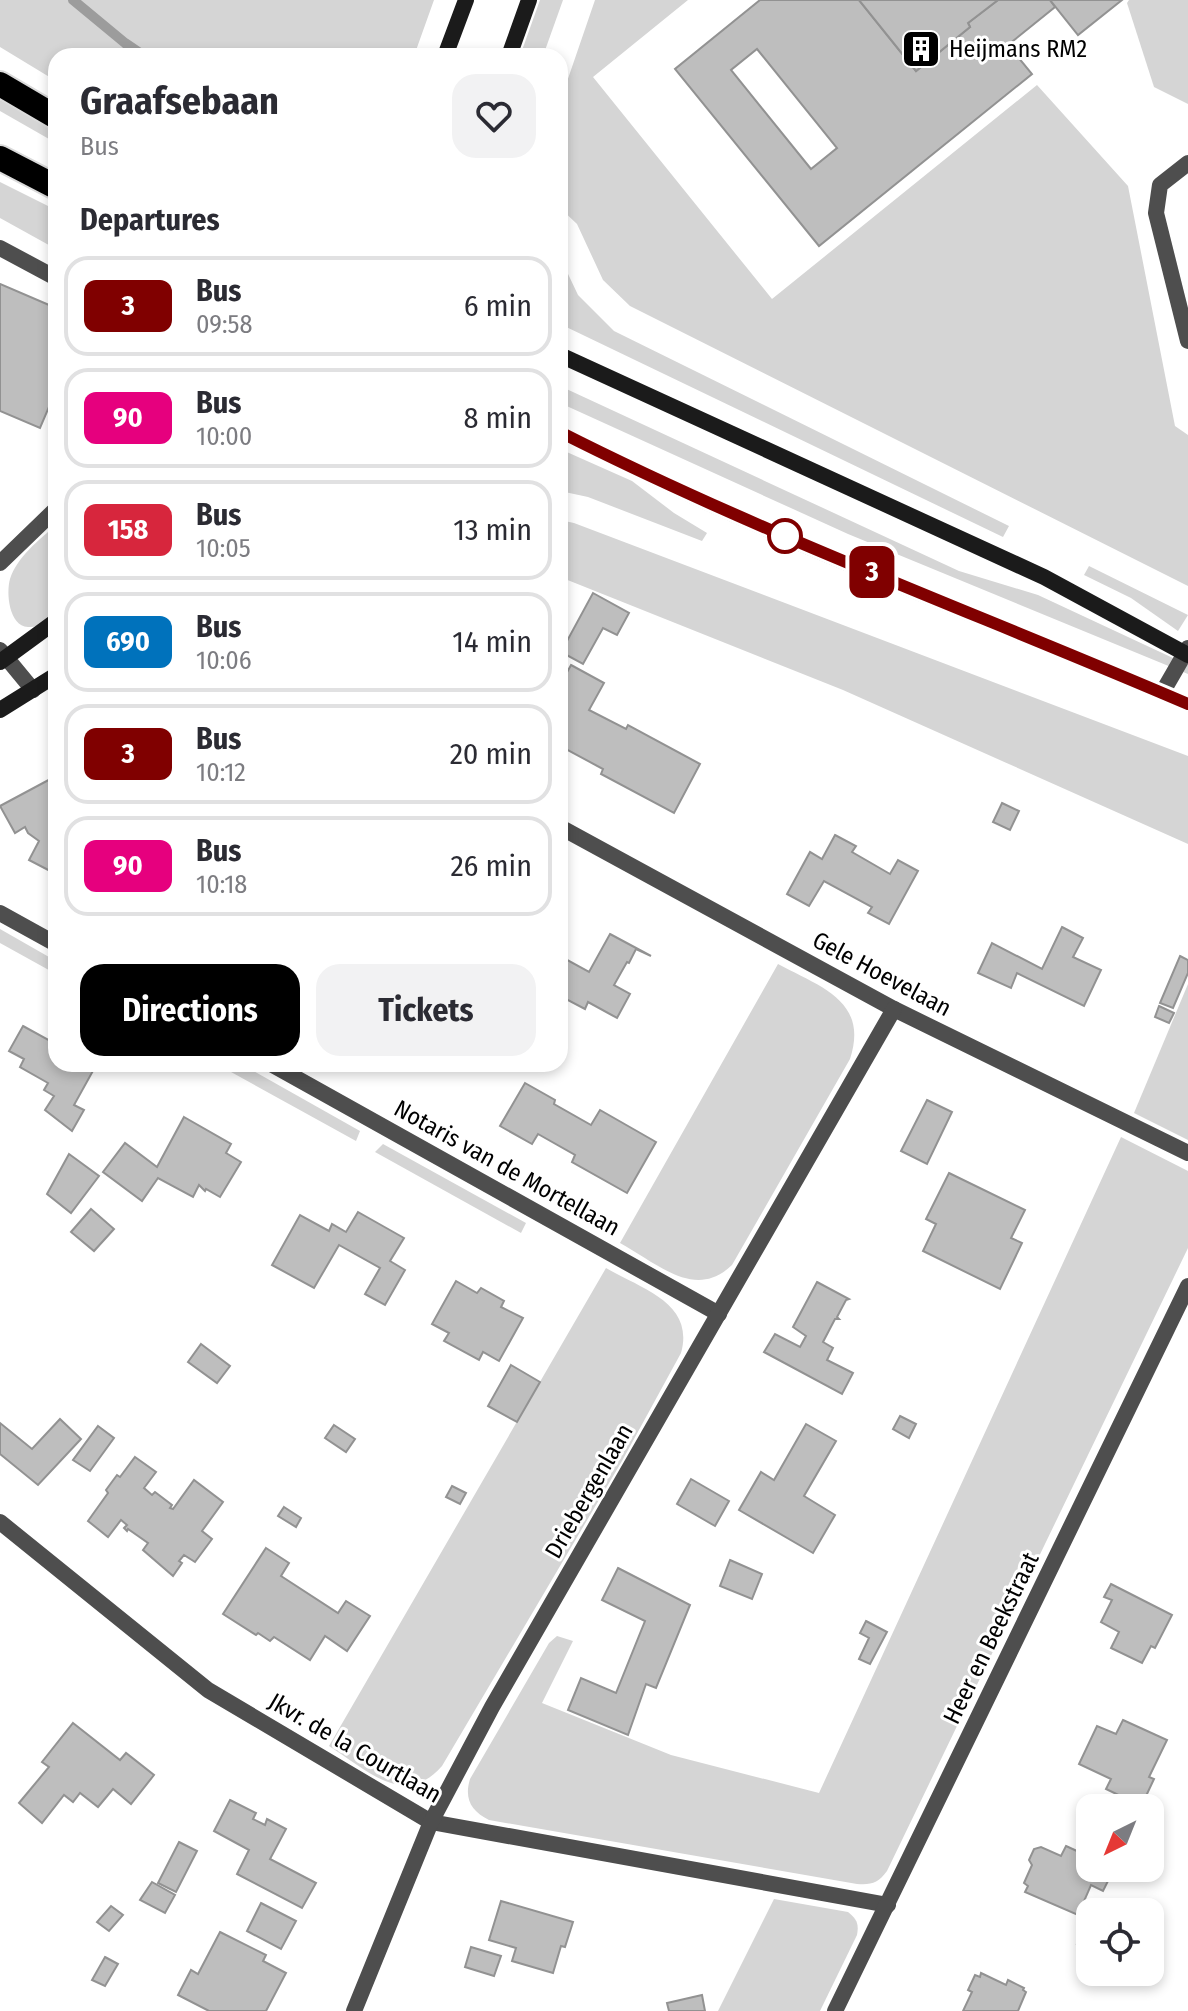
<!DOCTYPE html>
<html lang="en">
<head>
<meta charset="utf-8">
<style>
	body { margin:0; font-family:"Fira Sans Condensed",sans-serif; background:#f2f2f3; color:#2b2b33; height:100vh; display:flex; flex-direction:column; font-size:30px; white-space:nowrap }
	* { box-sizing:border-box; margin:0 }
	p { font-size:26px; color:#7c7c81 }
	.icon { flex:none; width:44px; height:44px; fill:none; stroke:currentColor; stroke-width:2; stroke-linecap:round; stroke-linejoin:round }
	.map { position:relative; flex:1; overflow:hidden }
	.drawer { position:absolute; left:48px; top:48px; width:520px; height:1024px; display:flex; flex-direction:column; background:#fff; border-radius:24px; box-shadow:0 4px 12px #0003 }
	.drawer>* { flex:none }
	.badge { padding:0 16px; border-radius:12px; font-size:28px; line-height:52px }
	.needle { width:52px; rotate:223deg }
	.buttons { position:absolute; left:1076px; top:1794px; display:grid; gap:16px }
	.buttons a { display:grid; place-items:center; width:88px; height:88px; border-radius:16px; background:#fff; box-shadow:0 4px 12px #0003; font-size:40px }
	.map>.badge { position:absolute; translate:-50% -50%; box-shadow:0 0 0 4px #fff }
	h2 { padding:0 32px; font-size:30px; line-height:72px }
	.round { display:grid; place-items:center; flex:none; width:84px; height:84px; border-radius:24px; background:#f2f2f3 }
	.headline { display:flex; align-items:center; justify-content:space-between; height:136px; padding:0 32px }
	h1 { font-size:38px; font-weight:700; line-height:60px }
	.action { display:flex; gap:16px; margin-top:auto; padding:16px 32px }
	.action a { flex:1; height:92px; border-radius:24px; background:#000; color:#fff; font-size:32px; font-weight:700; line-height:92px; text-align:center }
	.action a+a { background:#f2f2f3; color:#2b2b33 }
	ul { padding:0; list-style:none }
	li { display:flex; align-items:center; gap:24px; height:100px; margin:0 16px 12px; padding:0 16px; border:4px solid #e1e1e2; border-radius:24px }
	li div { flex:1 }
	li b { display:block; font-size:30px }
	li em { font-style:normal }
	li .badge { min-width:88px; font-weight:700; text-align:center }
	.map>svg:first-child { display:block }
</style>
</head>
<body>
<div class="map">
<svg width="1188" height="2011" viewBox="0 0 1188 2011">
	<rect width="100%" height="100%" fill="#fff"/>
	<g fill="#d5d5d5">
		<polygon points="0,0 434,0 414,56 56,56 56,81 0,47"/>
		<polygon points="540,0 563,0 543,56 520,56"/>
		<polygon points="595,0 688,0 593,77 772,299 1037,85 1128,186 1175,426 1188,435 1188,586 630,306 603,280 577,224 560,208 560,102"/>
		<polygon points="1129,0 1188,0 1188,104 1154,87 1127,3"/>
		<polygon points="0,100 56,129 56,143 0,111"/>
		<polygon points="0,182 56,210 56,249 0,218"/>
		<polygon points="560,257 578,295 614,331 1009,526 1003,537 560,324"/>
		<polygon points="560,386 959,571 1038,595 1188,665 1188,674 848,534 560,403"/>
		<polygon points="560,449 632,481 674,513 707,533 702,541 588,497 560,491"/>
		<polygon points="560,520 574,523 1188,756 1188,844 843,690 560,577"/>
		<path d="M56,525V613C48,619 39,628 28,627C9,626 6,593 10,579C17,557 39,540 56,525Z"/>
		<polygon points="1089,566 1188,615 1178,631 1131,598 1084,575"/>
		<polygon points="0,929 56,961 56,974 0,943"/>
		<path d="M778,964C821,987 869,1001 850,1059L732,1265C695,1301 657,1263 620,1243Z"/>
		<polygon points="1188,984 1188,1140 1134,1113"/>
		<polygon points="226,1064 241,1064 360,1131 356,1141 222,1067"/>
		<path d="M1121,1137L1188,1171V1248L887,1871C878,1883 872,1885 857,1884L489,1820C471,1811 464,1799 470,1779L549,1643L557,1636L573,1641L542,1703L671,1755L819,1793Z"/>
		<polygon points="383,1144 526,1223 521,1233 375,1152"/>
		<path d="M606,1268C642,1289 695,1303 681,1353L622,1461L442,1766C404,1809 367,1770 329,1746Z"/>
		<path d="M774,1899L848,1912C857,1919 859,1924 857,1935L820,2011H718Z"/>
	</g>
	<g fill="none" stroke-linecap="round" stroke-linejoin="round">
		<polyline stroke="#9c9c9c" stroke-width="10" points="73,0 125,43 144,56"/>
	</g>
	<g fill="#bebebe" stroke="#929292" stroke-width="2" fill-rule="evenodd">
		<path d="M760,0H859L916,71L970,27L968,23L998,0H1050L1055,7L1008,45L1032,74L819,246L675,69ZM757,49L837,148L811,169L731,70Z"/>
		<polygon points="859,0 998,0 968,23 970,27 916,71"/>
		<polygon points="1050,0 1122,0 1078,35"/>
		<polygon points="0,284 56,308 56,396 54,395 40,428 0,411"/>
		<polygon points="593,593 629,613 617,635 603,628 583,664 561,652"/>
		<polygon points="571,665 604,683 589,710 626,729 628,725 700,764 674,813 601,774 603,769 560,746 560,685"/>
		<polygon points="56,776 56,874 29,860 39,841 28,833 25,827 15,833 0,806"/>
		<polygon points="1002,803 1019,811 1010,830 993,822"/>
		<polygon points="835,835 856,846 852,852 890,874 898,860 918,871 889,924 868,913 872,907 824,881 809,906 787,894 810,852 822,859"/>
		<polygon points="1062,927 1083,938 1073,957 1101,970 1084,1006 1017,973 1011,988 978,973 992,943 1042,969"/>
		<polygon points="610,934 651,956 636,949 629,963 627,962 614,985 630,994 617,1018 588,1002 585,1009 560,996 560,956 589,972"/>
		<polygon points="1180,956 1188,960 1188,973 1173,1008 1160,1003"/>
		<polygon points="1159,1006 1174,1013 1169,1023 1155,1017"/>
		<polygon points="23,1026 56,1044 56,1064 84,1064 94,1069 74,1105 84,1110 72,1131 45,1110 54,1096 44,1090 48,1083 20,1067 24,1059 9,1051"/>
		<polygon points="525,1083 555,1100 554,1104 591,1125 600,1110 656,1142 627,1193 572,1162 575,1155 538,1134 532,1144 500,1126"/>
		<polygon points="927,1100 952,1112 927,1164 901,1151"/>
		<polygon points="184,1117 231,1144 226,1153 241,1162 220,1197 206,1189 205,1191 199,1185 193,1197 158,1178 142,1201 103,1172 125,1143 157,1167"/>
		<polygon points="69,1154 99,1176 71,1213 47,1194"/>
		<polygon points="949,1173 1025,1210 1011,1238 1022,1243 1000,1289 923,1251 936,1224 926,1219"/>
		<polygon points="91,1209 114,1229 94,1251 71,1232"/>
		<polygon points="358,1212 404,1238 390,1261 405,1270 385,1305 365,1294 380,1268 339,1245 314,1288 272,1265 300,1215 329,1231 332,1224 346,1232"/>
		<polygon points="456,1281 477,1293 481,1288 504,1301 501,1307 523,1318 499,1361 483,1352 479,1360 444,1341 449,1333 432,1324"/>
		<polygon points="817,1282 849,1299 846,1300 837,1317 839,1319 835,1319 823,1342 833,1348 827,1360 853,1373 842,1394 764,1352 775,1334 800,1347 806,1336 793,1327"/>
		<polygon points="201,1344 230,1366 217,1383 188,1362"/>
		<polygon points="511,1365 540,1382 517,1422 488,1406"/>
		<polygon points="900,1416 916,1424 909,1438 893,1429"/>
		<polygon points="60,1419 81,1439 38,1485 0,1454 0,1423 32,1449"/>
		<polygon points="806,1424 836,1441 804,1496 835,1515 813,1553 739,1510 761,1472 774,1480"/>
		<polygon points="334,1425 355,1439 346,1452 325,1438"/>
		<polygon points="98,1426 114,1438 90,1471 73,1460"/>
		<polygon points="135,1457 156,1472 144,1488 152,1495 155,1492 172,1505 170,1508 173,1509 194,1480 223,1502 202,1531 212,1539 195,1562 184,1555 179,1561 182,1563 173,1576 143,1550 148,1543 128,1529 127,1531 124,1528 127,1525 121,1520 108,1537 88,1521 108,1493 106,1490 117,1475 120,1477"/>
		<polygon points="691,1479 729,1501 715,1526 677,1504"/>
		<polygon points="452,1486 466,1493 460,1504 446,1497"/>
		<polygon points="284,1507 301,1518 296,1527 278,1516"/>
		<polygon points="266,1548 289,1563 281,1576 338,1613 346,1601 370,1616 347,1651 325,1636 310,1660 274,1637 270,1641 258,1633 256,1635 223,1614"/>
		<polygon points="730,1560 762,1574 752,1599 720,1586"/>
		<polygon points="618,1568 690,1605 656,1688 646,1684 628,1735 568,1710 581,1678 616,1693 645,1621 602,1600"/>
		<polygon points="1111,1584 1172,1615 1155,1648 1151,1646 1142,1663 1111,1648 1119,1632 1101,1622 1112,1600 1104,1597"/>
		<polygon points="866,1621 887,1632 870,1664 859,1659 869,1638 860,1633"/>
		<polygon points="1123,1720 1167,1740 1149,1777 1154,1779 1146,1796 1156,1815 1150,1828 1150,1808 1125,1808 1129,1800 1106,1789 1111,1779 1079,1764 1097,1726 1116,1734"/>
		<polygon points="73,1723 120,1760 126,1753 154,1775 131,1804 113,1789 98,1807 80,1793 73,1802 64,1795 42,1823 19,1803 49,1767 42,1762"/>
		<polygon points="230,1800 256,1813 253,1819 265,1825 267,1819 286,1829 270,1859 316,1883 302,1908 237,1874 249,1850 214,1831"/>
		<polygon points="179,1842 197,1851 176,1892 158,1883"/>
		<polygon points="1066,1846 1090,1857 1090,1868 1114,1869 1103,1891 1091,1885 1078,1915 1025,1892 1028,1886 1024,1883 1032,1865 1029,1860 1034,1849 1041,1847 1061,1856"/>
		<polygon points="152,1882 175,1895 165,1913 140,1900"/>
		<polygon points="501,1901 573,1922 565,1947 561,1946 553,1973 512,1961 516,1948 489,1940"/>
		<polygon points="261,1903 296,1921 281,1949 247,1931"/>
		<polygon points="111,1906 123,1915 109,1931 97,1922"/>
		<polygon points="1090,1916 1090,1949 1077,1944"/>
		<polygon points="220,1932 266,1955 263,1961 286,1973 266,2011 209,2011 178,1995 191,1970 198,1974"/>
		<polygon points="471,1947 501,1956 494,1976 465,1967"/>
		<polygon points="105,1957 118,1964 105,1986 92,1980"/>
		<polygon points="981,1973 1006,1985 1008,1980 1024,1988 1023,1990 1026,1992 1018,2011 963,2011 972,1992 968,1990 975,1975 980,1977"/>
		<polygon points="702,1995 705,2011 669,2011 667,2003"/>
	</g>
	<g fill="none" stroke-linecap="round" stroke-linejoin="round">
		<g stroke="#dbdbdb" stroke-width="28">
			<g id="highway">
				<polyline points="0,84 56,117"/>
				<polyline points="0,158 56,187"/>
			</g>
		</g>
		<g stroke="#4e4e4e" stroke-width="16">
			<polyline points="1188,163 1160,185 1156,213 1188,341"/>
			<polyline points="1162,693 1188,648"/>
		</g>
		<g stroke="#4e4e4e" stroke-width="16">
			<polyline points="0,248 56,278"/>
			<polyline points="0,563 56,509"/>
			<polyline points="0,650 33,690"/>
			<polyline points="560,827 894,1009 1188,1153"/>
			<polyline points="0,913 56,944"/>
			<polyline points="271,1064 719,1314"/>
			<polyline points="0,1522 208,1690 431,1822 888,1905"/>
			<polyline points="354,2011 431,1822 492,1707 894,1009"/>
			<polyline points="835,2011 1188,1286"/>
		</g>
		<g stroke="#1b1b1b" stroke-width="16">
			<polyline points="445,56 466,0"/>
			<polyline points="509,56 529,0"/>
			<polyline points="560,355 1044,577 1188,655"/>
			<path d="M560,432C763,536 979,614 1188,704"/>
			<polyline points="0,662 56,621"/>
			<polyline points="0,710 56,675"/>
		</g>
		<use href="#highway" stroke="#000" stroke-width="24"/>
	</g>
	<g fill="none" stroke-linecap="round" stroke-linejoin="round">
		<g stroke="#fff" stroke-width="18">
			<path id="line" d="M560,432C763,535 979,614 1188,704"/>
		</g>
		<use href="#line" stroke="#800000" stroke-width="12"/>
	</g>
	<defs>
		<g id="building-square" transform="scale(2)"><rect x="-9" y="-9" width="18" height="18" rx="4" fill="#000" stroke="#fff"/><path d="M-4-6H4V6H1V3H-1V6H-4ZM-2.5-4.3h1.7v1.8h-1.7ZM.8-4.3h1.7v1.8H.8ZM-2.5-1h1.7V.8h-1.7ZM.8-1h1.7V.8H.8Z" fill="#fff"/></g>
	</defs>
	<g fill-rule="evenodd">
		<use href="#building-square" x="921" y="49"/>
	</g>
	<circle fill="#fff" stroke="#800000" stroke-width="4" cx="785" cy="536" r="16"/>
	<g text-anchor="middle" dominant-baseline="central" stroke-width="6" stroke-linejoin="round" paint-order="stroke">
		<g font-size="24" fill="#000" stroke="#fff" text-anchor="start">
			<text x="949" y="49">Heijmans RM2</text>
		</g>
		<g font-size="24" fill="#000" stroke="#fff">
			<text transform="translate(882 974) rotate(28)">Gele Hoevelaan</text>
			<text transform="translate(507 1168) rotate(29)">Notaris van de Mortellaan</text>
			<text transform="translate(589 1491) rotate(-60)">Driebergenlaan</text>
			<text transform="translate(991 1638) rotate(-64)">Heer en Beekstraat</text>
			<text transform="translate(355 1748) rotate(30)">Jkvr. de la Courtlaan</text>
		</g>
	</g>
</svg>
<div class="buttons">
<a><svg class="needle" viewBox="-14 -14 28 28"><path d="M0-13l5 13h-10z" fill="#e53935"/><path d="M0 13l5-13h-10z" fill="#7c7c81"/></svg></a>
<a><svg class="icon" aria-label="locate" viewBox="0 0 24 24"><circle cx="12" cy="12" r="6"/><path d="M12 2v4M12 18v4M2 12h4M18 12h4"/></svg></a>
</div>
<b class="badge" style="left:872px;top:572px;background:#800000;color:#fff">3</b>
<section class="drawer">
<div class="headline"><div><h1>Graafsebaan</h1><p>Bus</p></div><a class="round"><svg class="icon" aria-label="heart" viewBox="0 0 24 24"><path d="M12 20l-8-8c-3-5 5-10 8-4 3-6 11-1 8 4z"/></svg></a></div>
<h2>Departures</h2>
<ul>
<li><span class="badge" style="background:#800000;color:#fff">3</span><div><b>Bus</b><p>09:58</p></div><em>6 min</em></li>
<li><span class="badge" style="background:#e6007e;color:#fff">90</span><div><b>Bus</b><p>10:00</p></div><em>8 min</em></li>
<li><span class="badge" style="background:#d7263d;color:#fff">158</span><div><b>Bus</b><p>10:05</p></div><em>13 min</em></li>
<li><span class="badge" style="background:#0072bc;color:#fff">690</span><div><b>Bus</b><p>10:06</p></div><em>14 min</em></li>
<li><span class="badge" style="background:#800000;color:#fff">3</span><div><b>Bus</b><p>10:12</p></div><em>20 min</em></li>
<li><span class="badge" style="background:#e6007e;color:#fff">90</span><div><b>Bus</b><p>10:18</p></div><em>26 min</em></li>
</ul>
<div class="action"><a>Directions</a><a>Tickets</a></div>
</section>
</div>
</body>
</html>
